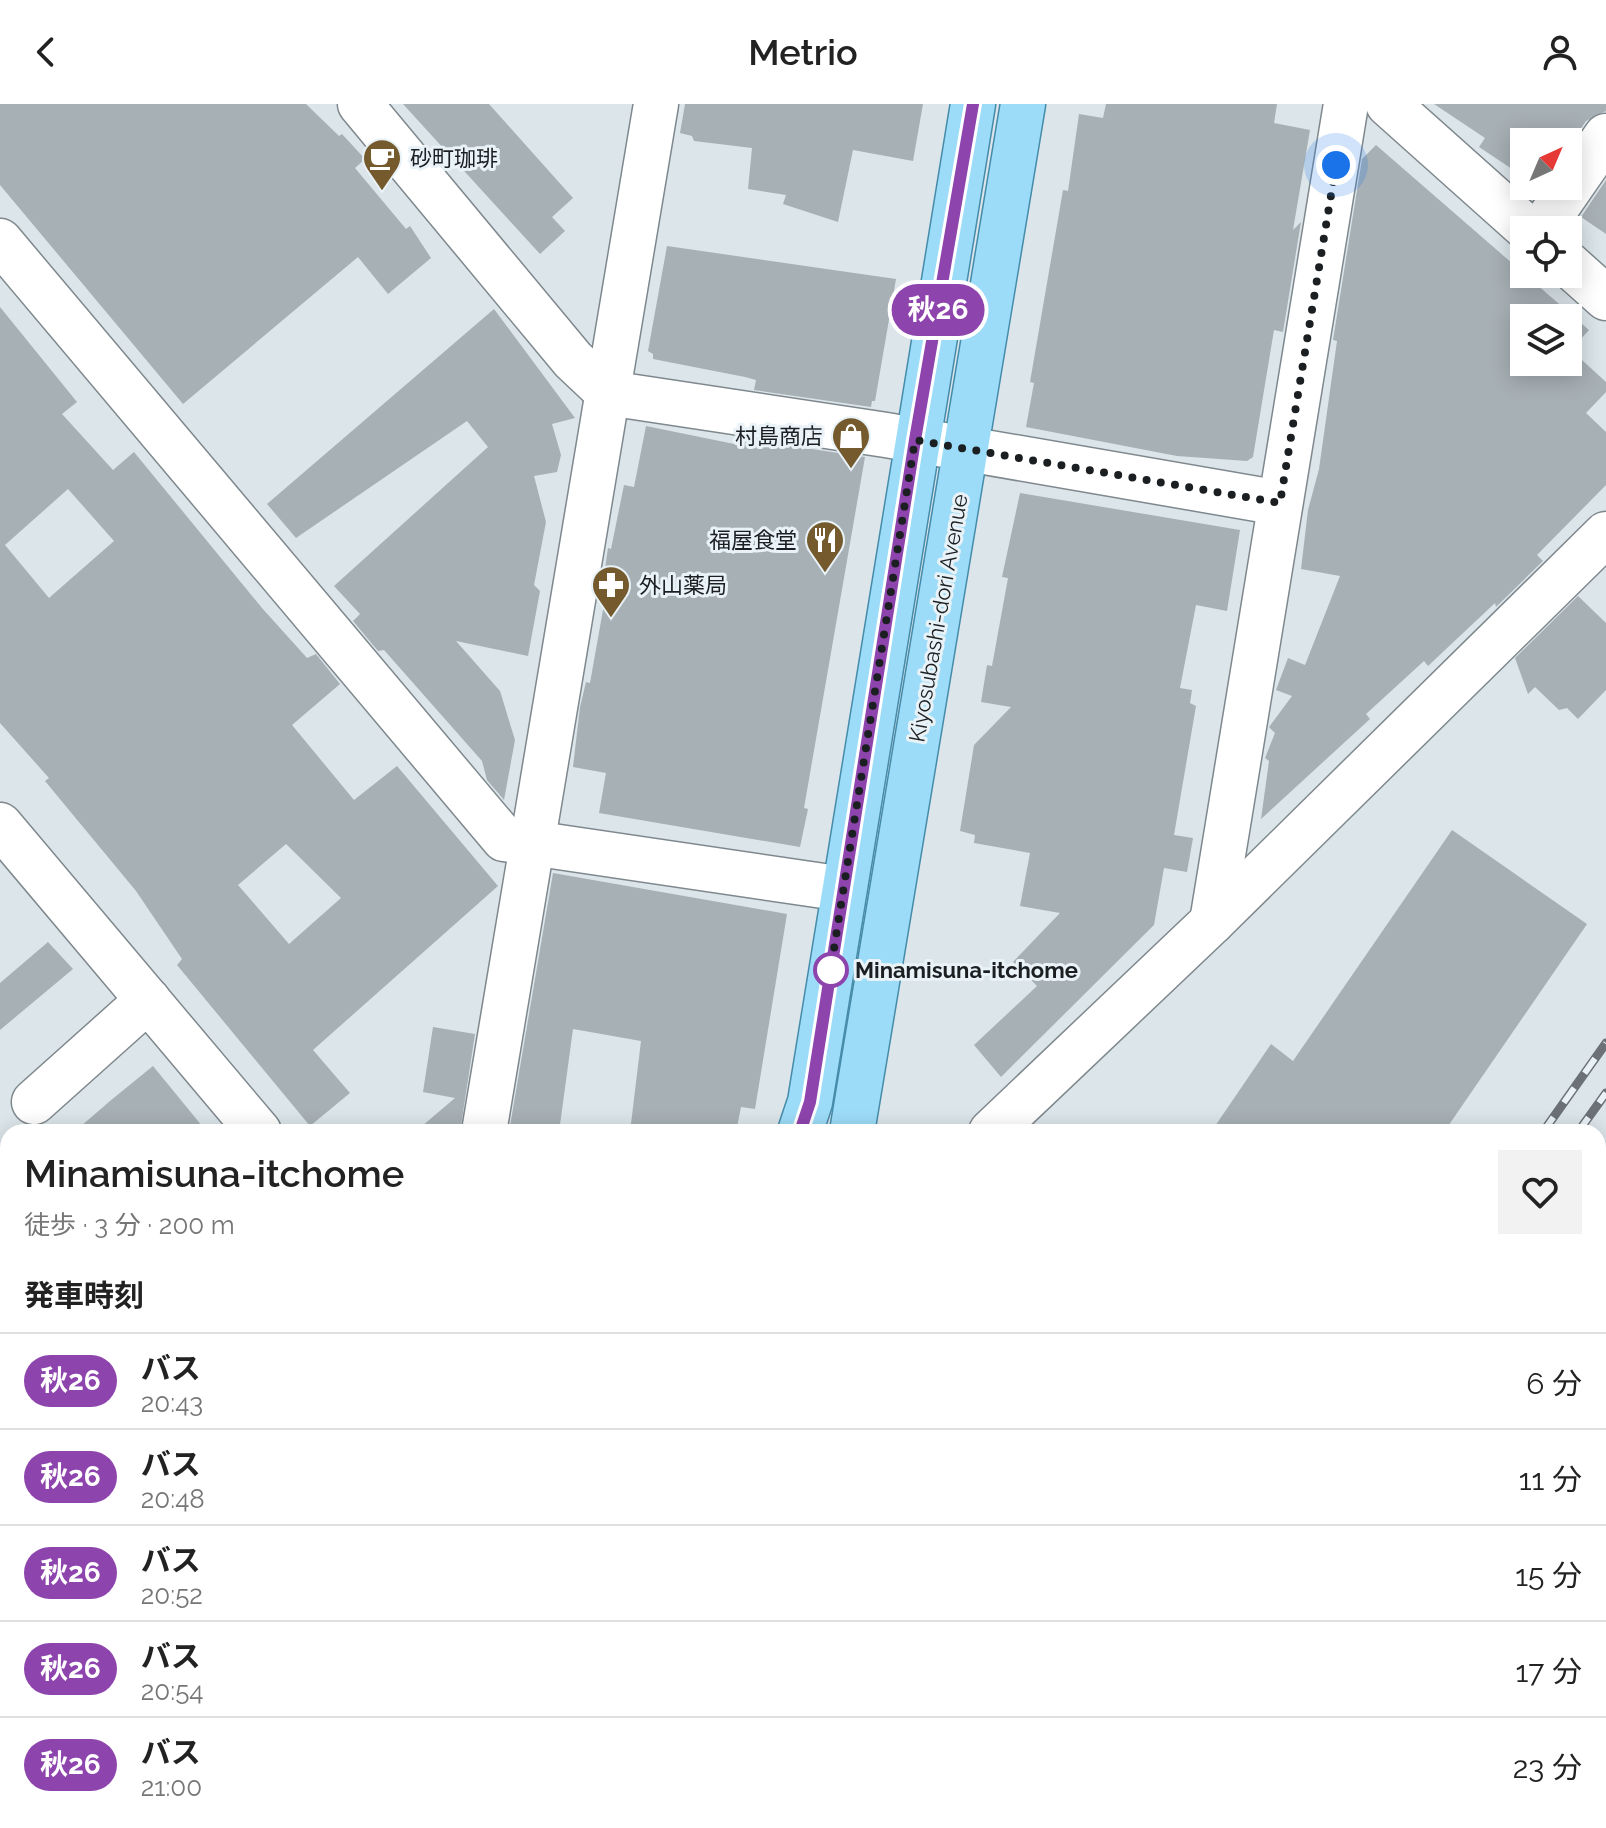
<!DOCTYPE html>
<html lang="ja">
<head>
<meta charset="utf-8">
<style>
	body { margin:0; font-family:Raleway,"Noto Sans JP",sans-serif; background:#f2f2f2; color:#222; height:100vh; display:flex; flex-direction:column; font-size:30px; white-space:nowrap }
	* { box-sizing:border-box; margin:0 }
	p { font-size:26px; color:#767676 }
	.icon { flex:none; width:44px; height:44px; fill:none; stroke:currentColor; stroke-width:2; stroke-linecap:round; stroke-linejoin:round }
	.map { position:relative; flex:1; overflow:hidden }
	.details { position:absolute; left:0px; top:1020px; width:1606px; height:704px; display:flex; flex-direction:column; background:#fff; border-radius:24px 24px 0 0; box-shadow:0 4px 20px #0003 }
	.details>* { flex:none }
	.badge { padding:0 16px; border-radius:26px; font-size:28px; line-height:52px }
	.needle { width:52px; rotate:44deg }
	.tools { position:absolute; left:1510px; top:24px; display:grid; gap:16px }
	.tools a { display:grid; place-items:center; width:72px; height:72px; border-radius:0px; background:#fff; box-shadow:0 4px 20px #0003; font-size:40px }
	.you { position:absolute; width:40px; height:40px; margin:-20px; border:6px solid #fff; border-radius:50%; background:#1a73e8; box-shadow:0 0 0 12px #1a73e833 }
	.map>.badge { position:absolute; translate:-50% -50%; box-shadow:0 0 0 4px #fff }
	h2 { padding:0 24px; font-size:30px; line-height:72px }
	.round { display:grid; place-items:center; flex:none; width:84px; height:84px; border-radius:0px; background:#f2f2f2 }
	.head { display:flex; align-items:center; justify-content:space-between; height:136px; padding:0 24px }
	h1 { font-size:38px; font-weight:600; line-height:60px }
	ul { padding:0; list-style:none }
	li { display:flex; align-items:center; gap:24px; height:96px; padding:0 24px; border-top:2px solid #e0e0e0 }
	li div { flex:1 }
	li b { display:block; font-size:30px }
	li em { font-style:normal }
	li .badge { min-width:88px; font-weight:700; text-align:center }
	header { display:flex; justify-content:space-between; align-items:center; height:104px; padding:0 24px; background:#fff; font-size:36px; font-weight:600 }
	.map>svg:first-child { display:block }
</style>
</head>
<body>
<header><svg class="icon" aria-label="back" viewBox="0 0 24 24"><path d="M15 5l-7 7 7 7"/></svg>Metrio<svg class="icon" aria-label="person" viewBox="0 0 24 24"><circle cx="12" cy="8" r="4"/><path d="M4 21q1-7 8-7t8 7"/></svg></header>
<div class="map">
<svg width="1606" height="1724" viewBox="0 0 1606 1724">
	<rect width="100%" height="100%" fill="#dbe5ea"/>
	<polygon fill="#a2ddfa" points="1606,1252 1606,1430 1598,1426 1598,1265"/>
	<g fill="#a7b0b5" fill-rule="evenodd">
		<polygon points="0,0 306,0 339,32 342,30 365,55 355,64 406,125 410,122 431,154 388,190 358,153 183,300 0,81"/>
		<polygon points="403,0 489,0 573,94 552,113 565,127 540,150"/>
		<polygon points="685,0 923,0 913,57 853,46 838,118 783,100 786,91 748,85 752,44 694,37 692,32 680,29"/>
		<polygon points="1106,0 1277,0 1274,19 1310,26 1293,126 1301,118 1283,228 1274,226 1253,353 1247,357 1177,352 1026,323 1034,279 1030,278 1063,86 1068,87 1079,10 1103,14"/>
		<polygon points="1434,0 1606,0 1606,7 1586,17 1568,43 1568,38 1524,38 1524,73 1479,43 1485,34"/>
		<path d="M1376,41L1589,226L1571,246L1606,278V288L1586,309L1606,328V381L1537,451L1543,457L1496,503L1495,499L1428,562L1424,557L1366,610L1370,615L1261,715L1269,657L1265,654L1275,629L1269,623L1292,592L1276,586L1288,554L1305,561L1340,472L1301,465L1308,406L1319,365L1337,237L1333,236L1362,55ZM1524,214H1568V258H1524Z"/>
		<polygon points="1606,76 1606,130 1581,113"/>
		<polygon points="667,142 896,175 875,297 872,297 871,303 754,286 756,276 745,273 653,255 653,250 648,247"/>
		<path d="M0,203L77,298L62,310L113,366L134,348L262,504L307,554L316,550L340,580L292,621L354,696L397,662L498,782L313,946L350,989L310,1022L177,861L182,855L136,787L45,677L49,674L0,619ZM68,385L114,437L49,494L5,441ZM286,740L341,794L289,840L238,781Z"/>
		<polygon points="494,205 575,314 552,320 561,351 557,368 534,372 546,418 534,481 540,487 528,552 456,537 500,587 515,636 504,696 487,676 482,657 384,546 378,547 353,517 360,510 334,482 488,343 467,317 296,434 267,400"/>
		<polygon points="646,322 744,342 745,335 865,353 804,704 808,705 800,743 599,709 606,669 573,663 580,603 586,578 590,579 606,489 602,485 608,444 611,445 624,381 634,383"/>
		<polygon points="1020,389 1240,426 1227,507 1196,501 1180,584 1192,586 1190,599 1196,602 1174,731 1193,734 1187,768 1164,764 1154,821 1001,973 974,941 1037,882 1013,858 1060,809 1020,802 1030,749 974,739 975,731 960,727 974,641 1011,603 981,598 987,561 992,562 1008,474 1002,473"/>
		<polygon points="1578,492 1606,519 1606,586 1578,615 1567,604 1559,606 1535,583 1528,590 1515,554"/>
		<polygon points="1452,726 1587,820 1444,1028 1211,1028 1271,940 1293,957"/>
		<polygon points="553,769 787,810 755,1005 741,1003 736,1028 630,1028 641,937 573,925 559,1028 509,1028"/>
		<polygon points="48,838 73,865 0,926 0,879"/>
		<polygon points="433,923 475,930 460,1028 415,1028 455,994 423,988"/>
		<polygon points="153,962 207,1028 74,1028 110,997"/>
	</g>
	<g fill="none" stroke-linecap="round" stroke-linejoin="round">
		<g stroke="#7f888d" stroke-width="47">
			<g id="minor">
				<polyline points="360,0 573,256 608,289 886,331 1280,399"/>
				<polyline points="1388,0 1529,126"/>
				<polyline points="1541,126 1606,32"/>
				<polyline points="0,137 504,735 844,785"/>
				<polyline points="1568,160 1606,194"/>
				<polyline points="0,721 259,1028"/>
				<polyline points="1212,818 1346,0"/>
				<polyline points="34,998 148,896"/>
				<polyline points="484,1028 656,0"/>
				<polyline points="991,1028 1212,818 1606,430"/>
				<polyline points="1598,1169 1606,1156"/>
				<polyline points="0,1249 8,1259"/>
				<polyline points="1598,1464 1606,1467"/>
				<polyline points="0,1611 8,1603"/>
				<polyline points="689,1716 690,1724"/>
				<polyline points="833,1716 834,1724"/>
				<polyline points="347,1724 355,1716"/>
				<polyline points="1225,1724 1231,1716"/>
			</g>
		</g>
		<g stroke="#458baa" stroke-width="47">
			<g id="major">
				<polyline points="800,1028 810,998 973,0"/>
				<polyline points="852,1028 1023,0"/>
				<polyline points="743,1716 744,1724"/>
				<polyline points="784,1716 785,1724"/>
			</g>
		</g>
		<g stroke="#868e91" stroke-width="5" stroke-dasharray="6 4" stroke-linecap="butt">
			<polyline points="1598,1711 1606,1709"/>
			<polyline points="1563,1724 1585,1716"/>
		</g>
		<use href="#minor" stroke="#fff" stroke-width="44"/>
		<use href="#major" stroke="#9ddcf8" stroke-width="44"/>
		<g stroke="#6b7174" stroke-width="9">
			<g id="rail">
				<polyline points="1543,1028 1606,939"/>
				<polyline points="1578,1028 1606,989"/>
				<polyline points="1096,1724 1101,1716"/>
			</g>
		</g>
		<use href="#rail" stroke="#e8f2f7" stroke-width="6" stroke-dasharray="18" stroke-linecap="butt"/>
	</g>
	<g fill="none" stroke-linecap="round" stroke-linejoin="round">
		<g stroke="#fff" stroke-width="18">
			<polyline id="line" points="800,1028 810,998 915,336 973,0"/>
		</g>
		<use href="#line" stroke="#8e44ad" stroke-width="12"/>
		<polyline stroke="#1b1f21" stroke-width="8" stroke-dasharray="0 14.4" points="831,866 829,876 915,336 1280,399 1336,61"/>
	</g>
	<defs>
		<g id="cafe-pin" transform="scale(2)"><path d="M0 17L-7.5 6A9.5 9.5 0 1 1 7.5 6Z" fill="#745a2c" stroke="#e8f2f7"/><path d="M-5.5-4.5H6V0H3Q3 3.5 0 3.5H-2.5Q-5.5 3.5-5.5 0ZM3-3.2v2h1.7v-2ZM-6 4.5H4V6H-6Z" fill="#fff"/></g>
		<g id="shop-pin" transform="scale(2)"><path d="M0 17L-7.5 6A9.5 9.5 0 1 1 7.5 6Z" fill="#745a2c" stroke="#e8f2f7"/><path d="M-5-2.5h2.3a2.7 3.5 0 0 1 5.4 0H5L5.5 6h-11ZM-1.5-2.5h3a1.5 2.3 0 0 0-3 0Z" fill="#fff"/></g>
		<g id="restaurant-pin" transform="scale(2)"><path d="M0 17L-7.5 6A9.5 9.5 0 1 1 7.5 6Z" fill="#745a2c" stroke="#e8f2f7"/><path d="M-5-6h1v4h1v-4h1v4h1v-4h1v5L-1.5 .5V6h-2V.5L-5-1ZM5-6V6H3V1.5H1.5Q1.5-4 5-6Z" fill="#fff"/></g>
		<g id="pharmacy-pin" transform="scale(2)"><path d="M0 17L-7.5 6A9.5 9.5 0 1 1 7.5 6Z" fill="#745a2c" stroke="#e8f2f7"/><path d="M-2-6h4v4h4v4h-4v4h-4v-4h-4v-4h4Z" fill="#fff"/></g>
	</defs>
	<g fill-rule="evenodd">
		<use href="#cafe-pin" x="382" y="54"/>
		<use href="#shop-pin" x="851" y="332"/>
		<use href="#restaurant-pin" x="825" y="436"/>
		<use href="#pharmacy-pin" x="611" y="481"/>
	</g>
	<circle fill="#fff" stroke="#8e44ad" stroke-width="4" cx="831" cy="866" r="16"/>
	<g text-anchor="middle" dominant-baseline="central" stroke-width="6" stroke-linejoin="round" paint-order="stroke">
		<g font-size="22" fill="#1b1f21" stroke="#e8f2f7" text-anchor="start">
			<text x="410" y="54">砂町珈琲</text>
			<text x="823" y="332" text-anchor="end">村島商店</text>
			<text x="797" y="436" text-anchor="end">福屋食堂</text>
			<text x="639" y="481">外山薬局</text>
		</g>
		<g font-size="22" fill="#1b1f21" stroke="#e8f2f7">
			<text transform="translate(938 514) rotate(-80)">Kiyosubashi-dori Avenue</text>
		</g>
		<g font-size="22" font-weight="bold" fill="#1b1f21" stroke="#e8f2f7" text-anchor="start">
			<text x="855" y="866">Minamisuna-itchome</text>
		</g>
	</g>
</svg>
<div class="tools">
<a><svg class="needle" viewBox="-14 -14 28 28"><path d="M0-13l5 13h-10z" fill="#e53935"/><path d="M0 13l5-13h-10z" fill="#767676"/></svg></a>
<a><svg class="icon" aria-label="locate" viewBox="0 0 24 24"><circle cx="12" cy="12" r="6"/><path d="M12 2v4M12 18v4M2 12h4M18 12h4"/></svg></a>
<a><svg class="icon" aria-label="layers" viewBox="0 0 24 24"><path d="M12 4l9 5-9 5-9-5zM3 14l9 5 9-5"/></svg></a>
</div>
<div class="you" style="left:1336px;top:61px"></div>
<b class="badge" style="left:938px;top:206px;background:#8e44ad;color:#fff">秋26</b>
<section class="details">
<div class="head"><div><h1>Minamisuna-itchome</h1><p>徒歩 · 3 分 · 200 m</p></div><a class="round"><svg class="icon" aria-label="heart" viewBox="0 0 24 24"><path d="M12 20l-8-8c-3-5 5-10 8-4 3-6 11-1 8 4z"/></svg></a></div>
<h2>発車時刻</h2>
<ul>
<li><span class="badge" style="background:#8e44ad;color:#fff">秋26</span><div><b>バス</b><p>20:43</p></div><em>6 分</em></li>
<li><span class="badge" style="background:#8e44ad;color:#fff">秋26</span><div><b>バス</b><p>20:48</p></div><em>11 分</em></li>
<li><span class="badge" style="background:#8e44ad;color:#fff">秋26</span><div><b>バス</b><p>20:52</p></div><em>15 分</em></li>
<li><span class="badge" style="background:#8e44ad;color:#fff">秋26</span><div><b>バス</b><p>20:54</p></div><em>17 分</em></li>
<li><span class="badge" style="background:#8e44ad;color:#fff">秋26</span><div><b>バス</b><p>21:00</p></div><em>23 分</em></li>
</ul>
</section>
</div>
</body>
</html>
